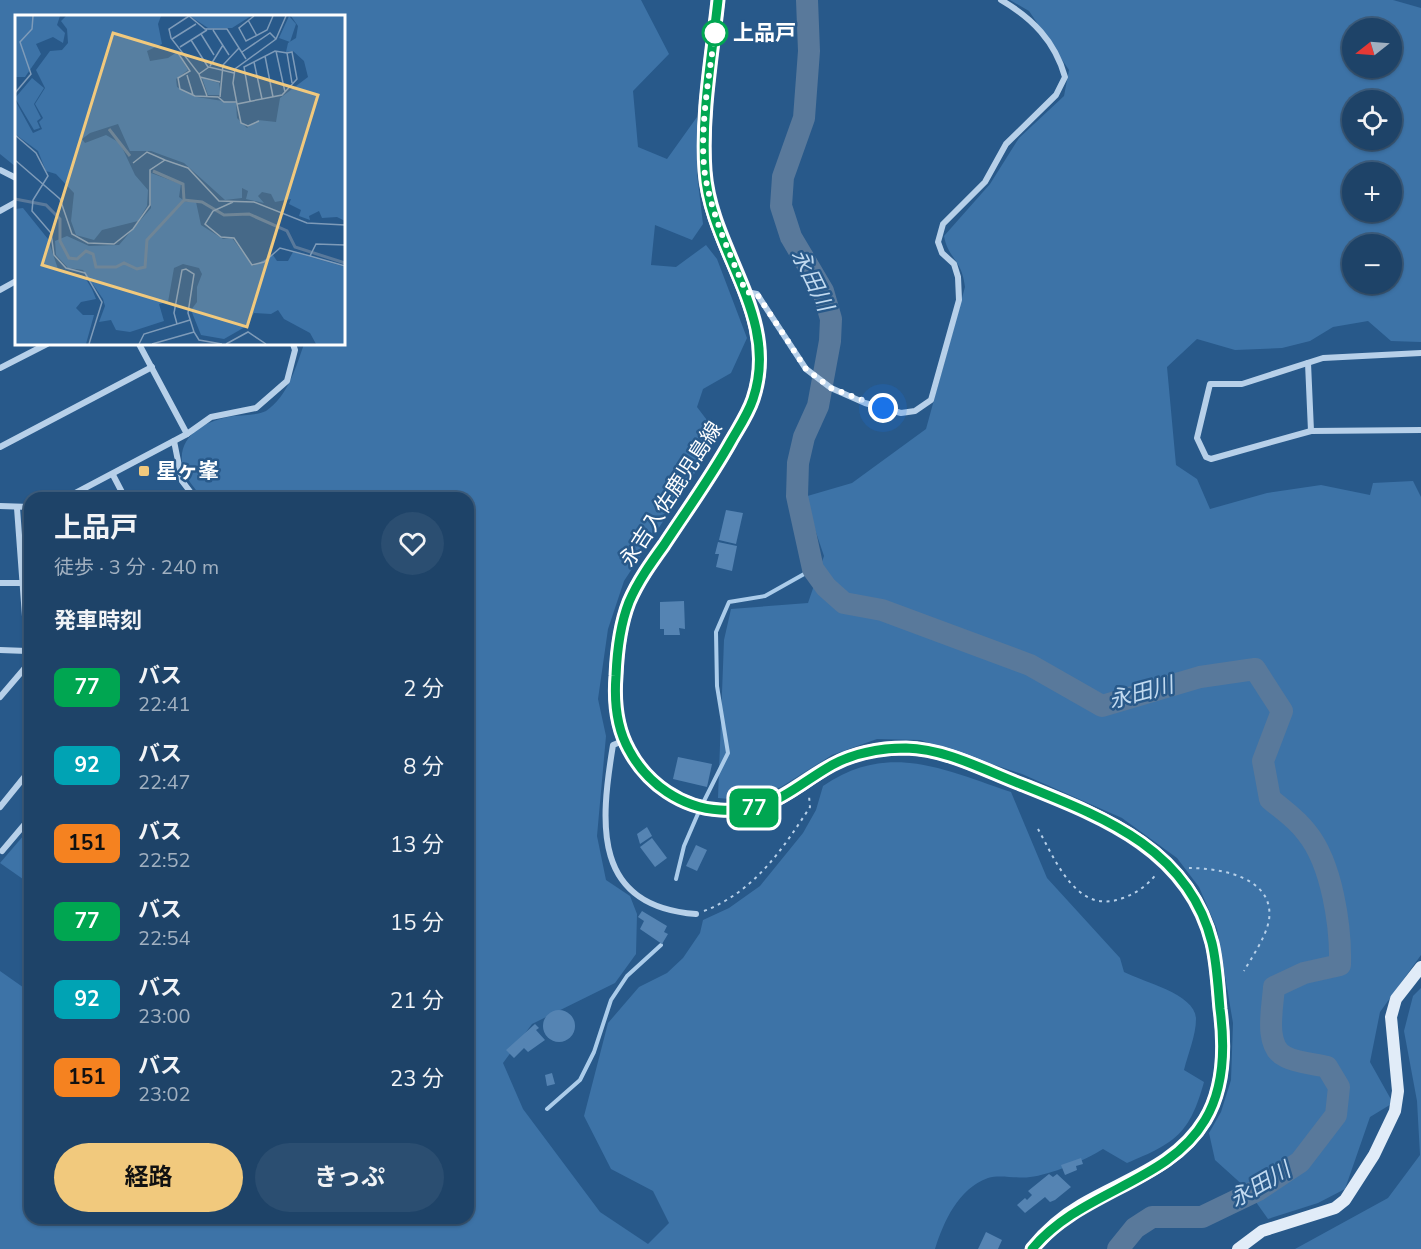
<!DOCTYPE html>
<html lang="ja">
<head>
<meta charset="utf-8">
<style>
	body { margin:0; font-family:"Nunito Sans","Noto Sans JP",sans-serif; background:#2b4e71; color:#f1f3f6; height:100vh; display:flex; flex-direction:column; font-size:22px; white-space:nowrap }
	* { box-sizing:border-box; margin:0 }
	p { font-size:20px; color:#a1b0c0 }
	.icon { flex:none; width:33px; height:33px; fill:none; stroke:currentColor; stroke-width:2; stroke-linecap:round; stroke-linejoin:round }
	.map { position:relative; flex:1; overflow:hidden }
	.panel { position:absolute; left:24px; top:492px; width:450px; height:732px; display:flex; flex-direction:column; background:#1e4368; border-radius:18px; box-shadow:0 2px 4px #0004,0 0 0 2px #3c5c7c }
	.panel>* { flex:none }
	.badge { padding:0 12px; border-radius:9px; font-size:21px; line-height:39px }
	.needle { width:39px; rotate:253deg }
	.tools { position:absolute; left:1342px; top:18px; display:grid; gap:12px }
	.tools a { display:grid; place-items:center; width:60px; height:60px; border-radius:50%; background:#1e4368; box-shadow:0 2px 4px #0004,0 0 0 2px #3c5c7c; font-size:30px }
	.you { position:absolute; width:30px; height:30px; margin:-15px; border:4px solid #fff; border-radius:50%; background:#1a73e8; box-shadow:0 0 0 9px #1a73e833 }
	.map>.badge { position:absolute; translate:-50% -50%; box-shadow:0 0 0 3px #fff }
	h2 { padding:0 30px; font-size:22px; line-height:54px }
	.round { display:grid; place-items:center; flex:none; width:63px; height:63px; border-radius:32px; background:#2b4e71 }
	.overview { display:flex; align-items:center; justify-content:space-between; height:102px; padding:0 30px }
	h1 { font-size:28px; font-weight:700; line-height:45px }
	.primary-button { display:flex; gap:12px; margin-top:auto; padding:12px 30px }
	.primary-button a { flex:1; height:69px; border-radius:36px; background:#f1c97d; color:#111; font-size:24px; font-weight:700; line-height:69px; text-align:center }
	.primary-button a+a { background:#2b4e71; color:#f1f3f6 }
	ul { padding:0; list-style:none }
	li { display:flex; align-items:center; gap:18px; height:78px; padding:0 30px }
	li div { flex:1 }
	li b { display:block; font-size:22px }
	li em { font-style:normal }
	li .badge { min-width:66px; font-weight:700; text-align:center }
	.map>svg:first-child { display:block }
</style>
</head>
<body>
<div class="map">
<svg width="1421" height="1249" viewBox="0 0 1421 1249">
	<rect width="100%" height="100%" fill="#28598a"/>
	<g fill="#3d73a7" fill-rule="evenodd">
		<path d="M0,0H641L669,54L633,91L638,147L667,159L697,117V174L703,224L692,240L655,225L651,265L676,267L706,245L717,259L747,338L731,373L703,389L697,407L719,436L624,581L608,629L598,699L606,736L597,836L606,880L630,896L637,914L636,954L615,983L532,1024L503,1063L523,1109L600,1212L648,1244L669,1223L653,1191L611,1169L584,1116L608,1023L639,987L667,973L683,958L700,933L703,920L729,908L760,886L803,833L816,810L823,786C889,741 944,770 1011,792L1047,878L1120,958L1124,972C1143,982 1196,994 1196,1019C1196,1035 1188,1054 1184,1070L1204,1082C1190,1133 1176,1143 1127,1163L1103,1149C1086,1160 1050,1175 1030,1177C1017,1179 1000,1174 988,1178C958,1189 944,1221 935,1249H0V971L27,990L30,997V1218H468V498H201C197,489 187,481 184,471C173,437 205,420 234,416C243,415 258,415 266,411C288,396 296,367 304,344H344V16H16V167L0,154Z"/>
		<path d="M1010,0H1393L1421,8V342L1391,341L1368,321L1333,327L1310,341L1282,348L1235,350L1197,339L1167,367L1176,465L1197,479L1210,509L1267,493L1321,485L1370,495L1373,483L1413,481L1421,497V955L1380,1012L1370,1062L1393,1103L1370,1117L1345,1189L1318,1203L1268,1219L1246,1188L1215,1160L1209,1133L1221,1112L1231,1080L1233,1023L1217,929L1199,887L1177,858L1122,818L1022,774L920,740L877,739L832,755L781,787L763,794L742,800L718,798L724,640L731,609L808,603L824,556L804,497L852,483L926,429L965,287C962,259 948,259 944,236L990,184L1019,138L1064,96L1069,70L1029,11ZM1353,28H1392V68H1353ZM1353,100H1392V140H1353ZM1353,172H1392V212H1353ZM1353,244H1392V284H1353Z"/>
		<polygon points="30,828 30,884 0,863"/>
		<polygon points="1421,988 1421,1249 1295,1249 1388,1198 1420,1155 1417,1101 1404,1031 1413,996"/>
	</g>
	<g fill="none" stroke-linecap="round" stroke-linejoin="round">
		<g stroke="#abccea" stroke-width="4">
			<polyline points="703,803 728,753 717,686 716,632 729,602 765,596 813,569"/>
			<polyline points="676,879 684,846 700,809"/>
			<polyline points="547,1109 580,1080 594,1052 611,1000 627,976 661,945"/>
		</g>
		<path stroke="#59799b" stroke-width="22" d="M807,0L809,51L804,118L783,177L781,206L791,237L823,291L831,319L830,341L818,406L804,437L798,463L797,496L813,569L826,587L844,603L882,610L1030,665L1102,706L1200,677L1255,669L1282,711L1263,761L1270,799C1283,810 1297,819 1307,833C1332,864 1341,926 1340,965L1304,973L1274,987C1273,1006 1263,1047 1286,1057C1298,1063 1315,1064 1327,1067L1339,1087L1336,1115L1300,1162L1258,1190L1202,1217H1152L1135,1228L1118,1249"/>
	</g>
	<g fill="#5584b3">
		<polygon points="726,510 743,513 736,544 719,540"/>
		<polygon points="718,542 737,546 732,571 716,567 719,554 715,554"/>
		<polygon points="684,601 685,629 679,628 680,635 664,635 664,629 660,629 660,602"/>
		<polygon points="678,757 712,764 707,787 673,779"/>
		<polygon points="647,827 652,836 640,844 637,834"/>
		<polygon points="652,838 667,858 655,867 640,847"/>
		<polygon points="696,845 707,850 697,871 686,866"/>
		<polygon points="642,911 667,926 664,932 668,934 662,944 640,929 644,921 638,917"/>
		<circle cx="559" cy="1026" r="16"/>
		<polygon points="535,1024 539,1028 536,1030 545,1040 528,1052 524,1048 514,1058 506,1050"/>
		<polygon points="552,1073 555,1084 547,1086 545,1075"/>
		<polygon points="1081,1158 1083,1164 1076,1166 1077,1170 1065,1175 1061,1165"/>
		<polygon points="1049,1174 1053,1177 1057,1174 1071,1187 1055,1200 1050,1202 1045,1197 1025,1213 1017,1205 1025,1198 1027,1200 1032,1195 1028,1191"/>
		<polygon points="986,1232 1002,1240 998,1249 978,1249"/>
	</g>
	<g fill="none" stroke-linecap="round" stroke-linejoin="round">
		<g stroke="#b7d0e9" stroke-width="2" stroke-dasharray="3 4.5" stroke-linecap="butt">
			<path d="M1038,829C1056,861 1077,916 1123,898C1137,893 1148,885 1157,873"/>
			<path d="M1189,868C1220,868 1275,877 1269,920C1266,937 1252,957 1244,971"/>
			<path d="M704,911C755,891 782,850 810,807L809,796"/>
		</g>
		<g stroke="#b7d0e9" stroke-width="6">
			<polyline points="0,170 16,178"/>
			<polyline points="0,211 16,202"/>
			<polyline points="0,290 16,281"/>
			<path d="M746,292L757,294L806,369L831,388L865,403L901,413L915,411L931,400L959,300L958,277L954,264L942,253L938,242L943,224L985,182L1006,144L1056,95L1065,77C1055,41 1032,18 1001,0"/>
			<polyline points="1421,353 1323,358 1242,384 1210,384 1197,438 1206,457 1211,459 1311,431 1421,430"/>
			<polyline points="1308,363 1311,431"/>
			<polyline points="0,368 47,344"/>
			<polyline points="187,434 211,417 256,408 287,381 295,350 293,344"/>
			<polyline points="174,441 182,481 195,498"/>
			<polyline points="0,447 152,367"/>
			<polyline points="113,475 125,498"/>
			<polyline points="66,498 187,434 139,344"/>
			<polyline points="0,506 30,507"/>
			<polyline points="17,508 28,657 30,659"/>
			<polyline points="0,583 30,583"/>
			<polyline points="0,650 27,651"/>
			<polyline points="0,697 30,662"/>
			<path d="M623,741L613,745C600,824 592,906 696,914"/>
			<polyline points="0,807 30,770"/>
			<polyline points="2,851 30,818"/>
		</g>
		<polyline stroke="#e1ecf8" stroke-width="12" points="1238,1249 1262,1231 1335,1208 1345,1200 1374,1155 1395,1111 1398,1091 1391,1017 1396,999 1421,967"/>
		<path stroke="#f9fcfe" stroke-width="15" d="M718,0C712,56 701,115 705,171C711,251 781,316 753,399C748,414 739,427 731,441C711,477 687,510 664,545C651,563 638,581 629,602C620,625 617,651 616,676C614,702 616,727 629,750C647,784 682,808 720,810C774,813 790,788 832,765C854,753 881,748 906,748C947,749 986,771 1023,785C1103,817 1189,850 1212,943C1217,964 1218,987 1220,1009C1225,1046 1225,1087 1205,1120C1177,1166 1126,1180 1082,1206C1063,1217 1046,1232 1032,1249"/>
	</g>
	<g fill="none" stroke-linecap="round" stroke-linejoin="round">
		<g stroke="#fff" stroke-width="14">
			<path id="line" d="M718,0C712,56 701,114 705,171C710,251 781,316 753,399C748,414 739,427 731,441C711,477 687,510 664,545C651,563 638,581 629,602C620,625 617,651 616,676C614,702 616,727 629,750C647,784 682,808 720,810C774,813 790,789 832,765C854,753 881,748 906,748C947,749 986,771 1023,785C1103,817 1189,849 1212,943C1217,964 1218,987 1220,1009C1225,1046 1225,1087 1205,1120C1168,1183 1081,1190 1032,1249"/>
		</g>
		<use href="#line" stroke="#00a651" stroke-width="9"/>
		<path stroke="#fff" stroke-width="6" stroke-dasharray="0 10.8" d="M715,33C709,76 699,132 705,175C712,216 730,254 746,292L757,294L806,369L831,388L883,408"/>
	</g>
	<circle fill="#fff" stroke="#00a651" stroke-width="3" cx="715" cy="33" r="12"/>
	<rect fill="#f1c97d" stroke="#28598a" stroke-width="2" x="138" y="465" width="12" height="12" rx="3"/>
	<g text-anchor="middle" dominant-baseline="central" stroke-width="5" stroke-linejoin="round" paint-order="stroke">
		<g font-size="21" font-weight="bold" fill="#fff" stroke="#28598a" text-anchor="start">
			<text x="733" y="33">上品戸</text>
		</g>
		<g font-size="21" font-weight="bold" fill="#fff" stroke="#28598a" text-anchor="start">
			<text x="156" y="471">星ヶ峯</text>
		</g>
		<g font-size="21" fill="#fff" stroke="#28598a">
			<text transform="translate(671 494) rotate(-57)">永吉入佐鹿児島線</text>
		</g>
		<g font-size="22" font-style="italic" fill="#c2daf0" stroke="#28598a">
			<text transform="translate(812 280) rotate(64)">永田川</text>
			<text transform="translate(1141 693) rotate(-15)">永田川</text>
			<text transform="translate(1260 1185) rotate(-30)">永田川</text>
		</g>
	</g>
	<g transform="translate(15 15)">
		<rect width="330" height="330" fill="#28598a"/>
		<path d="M0,1H45L42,10L50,18L48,28L38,22L21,29L26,39L10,62H0ZM51,1H146L143,9L147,29L132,36L135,46L153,43L162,37L173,55L161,64L162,72L182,82L221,88L222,103L232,113L243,105L261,107L265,83L293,62L289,46L278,36L271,37L273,28L281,23L283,11L276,1H330V206L322,202L307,203L304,196L294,201L295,205L284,201L286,195L274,189L276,184L260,187L256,179L247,177L243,181L249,188L231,184L233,176L227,173V183L210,185L169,148L136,136H115L103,109L75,118L67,124L70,128L91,120L105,128L120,160L133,175L132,191L123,206L87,215L79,225L61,220L56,206L59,178L41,159L31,156L23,136L0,119V85L18,118L27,114L24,107L28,103L20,89L30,73L21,55L35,36L47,35L53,28L52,14L46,6ZM175,1H236L217,13H193ZM274,1L281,9L275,27L264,23ZM17,63L29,73L19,89L26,103L22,106L25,113L19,115L0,83ZM187,63L204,68L206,80H193ZM136,158L166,169L164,182L171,187H181L186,210L208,224L217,223L238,251L258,240L262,246H273L278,237L330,252V329H301L295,318L269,304L263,295L256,299L239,298L230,312L209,324L186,320L176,295L182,287V272L187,259L184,253L168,249L159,253L153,287L144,289L149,306L115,317L101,315L96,305L84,307L90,291L88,284L68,255L53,253L41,240L40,226L52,221L74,231L104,230L136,193ZM8,193L33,224L43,254L69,261L77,274L81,284L66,287L61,293L68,300H79L71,329H0V194Z" fill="#3d73a7"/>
		<path fill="none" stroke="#59799b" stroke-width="3" d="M94,114L115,141M138,156L168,169L169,185M0,184L31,190L45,204V226L54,243L62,244L71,236L78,239L81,252H101L109,248L122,254L130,252L132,225L169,185L187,187L209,200L234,199L272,216L280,232L330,248"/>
		<path fill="none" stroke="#7e9bb9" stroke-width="1.5" d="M239,1L224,13L231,26L252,15L258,1M271,1L261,24L220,54L218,68L222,89L267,80L282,64L277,37L272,38M233,5L242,21M198,15L214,40M186,19L199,40M157,24L181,9M176,25L193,52M165,32L192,15M261,36L270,77M227,37L255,18L261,24M163,38L175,56L163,63L165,74L180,81L203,82L209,87H222M250,41L258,82M239,47L247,84M195,51L208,30M184,59L194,52L219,58M172,60L178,80M185,62L205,67M0,78L16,59L5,27L17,14L18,1M192,81L184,59L156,23L154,14L174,1L190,14H212L231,44M205,82L208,50L224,33M235,86L229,52L260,36L272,38L277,68M222,89L226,108L233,111L244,106M0,120L21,138L33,161L18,185L17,196L36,218L39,240L51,253L70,258L87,287L74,329M0,145L45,184L57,219L73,228L99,229L118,214L135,190V155L150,145L173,153L204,186L239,187L292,208L330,210M118,148L132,137L150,145M218,187L198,196L190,209L206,222L219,223L237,250L249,247L265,233L295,241M330,230L301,229L295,241L330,251M162,309L159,298L167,255L171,254L179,259L173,298L179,317L184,325L207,329M124,329L129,319L175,305M137,329L179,317M211,329L233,317L251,329"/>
		<path fill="#f1c97d" fill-opacity="0.15" stroke="#f1c97d" stroke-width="3" d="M98,18L303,80L232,312L27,250Z"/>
		<rect width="330" height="330" fill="none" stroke="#fff" stroke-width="3"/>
	</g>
</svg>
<div class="tools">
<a><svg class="needle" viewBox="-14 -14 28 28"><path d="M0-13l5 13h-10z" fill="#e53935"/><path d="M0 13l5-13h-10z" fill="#a1b0c0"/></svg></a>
<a><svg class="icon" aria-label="locate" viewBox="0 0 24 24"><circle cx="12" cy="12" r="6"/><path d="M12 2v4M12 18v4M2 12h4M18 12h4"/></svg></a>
<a>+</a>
<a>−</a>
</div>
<div class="you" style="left:883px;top:408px"></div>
<b class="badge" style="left:754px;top:808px;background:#00a651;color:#fff">77</b>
<section class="panel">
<div class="overview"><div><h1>上品戸</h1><p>徒歩 · 3 分 · 240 m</p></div><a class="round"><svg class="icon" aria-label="heart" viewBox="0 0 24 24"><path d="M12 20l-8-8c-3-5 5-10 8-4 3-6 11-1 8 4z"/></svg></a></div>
<h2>発車時刻</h2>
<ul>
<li><span class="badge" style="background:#00a651;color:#fff">77</span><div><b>バス</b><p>22:41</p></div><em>2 分</em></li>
<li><span class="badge" style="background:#00a3b4;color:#fff">92</span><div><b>バス</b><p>22:47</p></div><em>8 分</em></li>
<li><span class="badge" style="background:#f58220;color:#111">151</span><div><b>バス</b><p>22:52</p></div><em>13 分</em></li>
<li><span class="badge" style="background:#00a651;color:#fff">77</span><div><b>バス</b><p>22:54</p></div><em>15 分</em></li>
<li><span class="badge" style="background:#00a3b4;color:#fff">92</span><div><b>バス</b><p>23:00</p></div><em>21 分</em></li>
<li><span class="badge" style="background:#f58220;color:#111">151</span><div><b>バス</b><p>23:02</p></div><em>23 分</em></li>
</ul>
<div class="primary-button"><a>経路</a><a>きっぷ</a></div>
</section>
</div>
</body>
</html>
